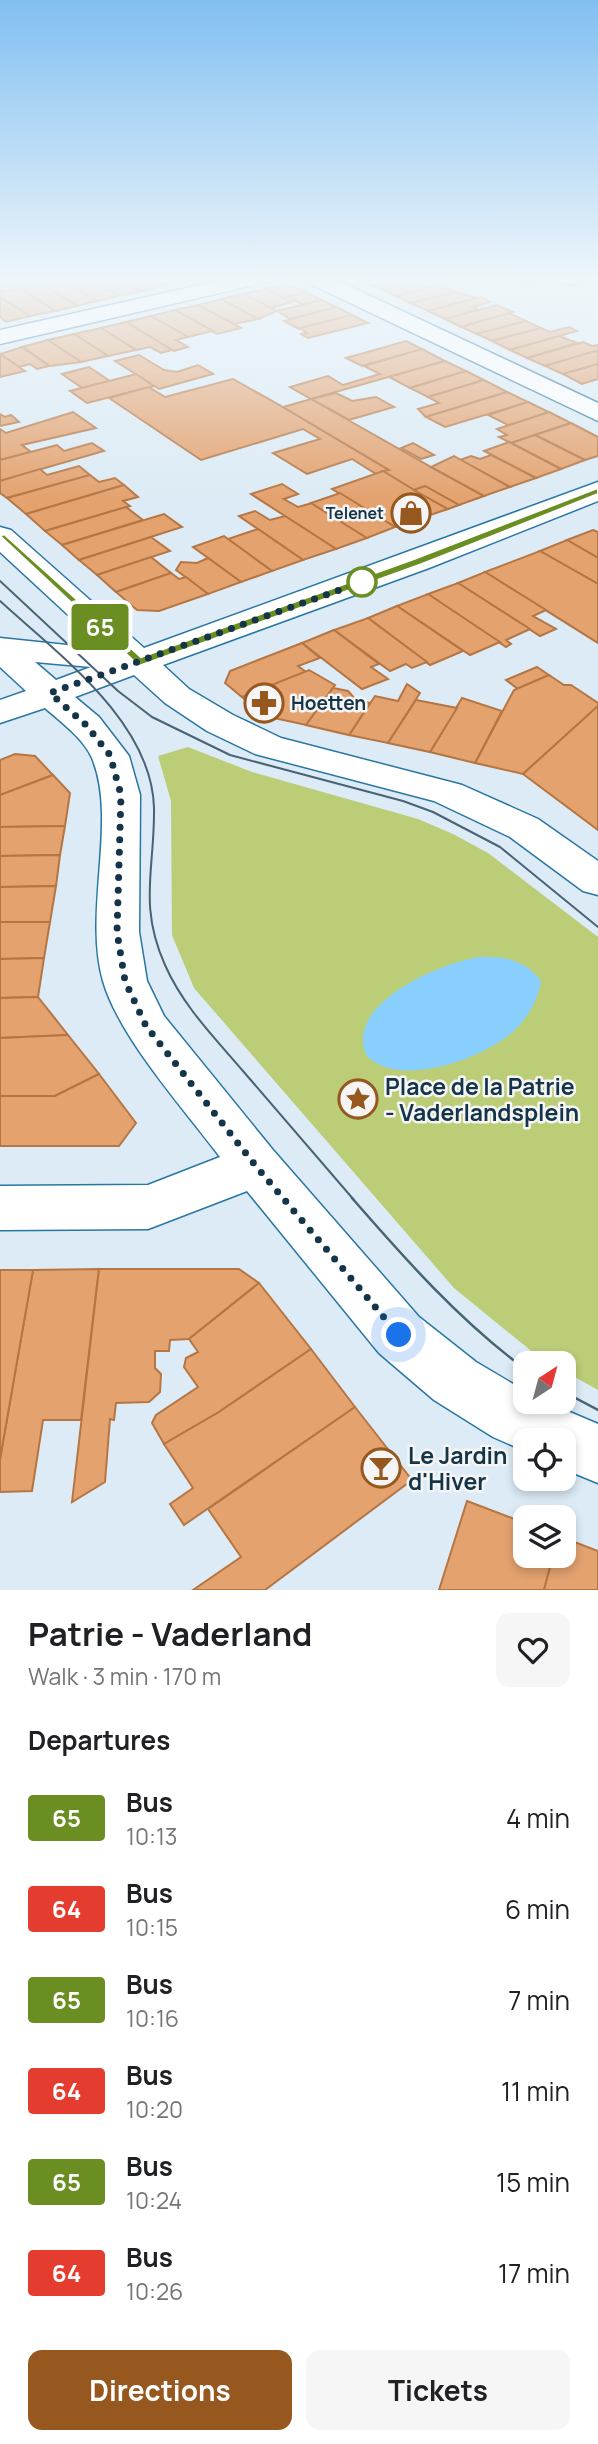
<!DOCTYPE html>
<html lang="en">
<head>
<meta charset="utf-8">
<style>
	body { margin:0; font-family:Manrope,sans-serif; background:#f6f6f6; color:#202124; height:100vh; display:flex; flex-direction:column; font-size:26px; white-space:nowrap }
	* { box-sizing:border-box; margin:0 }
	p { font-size:23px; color:#757577 }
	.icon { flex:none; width:38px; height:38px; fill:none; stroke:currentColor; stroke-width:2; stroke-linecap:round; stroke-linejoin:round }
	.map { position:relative; height:1590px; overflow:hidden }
	.side { display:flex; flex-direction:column; background:#fff; flex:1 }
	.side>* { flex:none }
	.badge { padding:0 14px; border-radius:5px; font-size:24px; line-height:46px }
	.needle { width:46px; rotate:36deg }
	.tools { position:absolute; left:513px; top:1351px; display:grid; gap:14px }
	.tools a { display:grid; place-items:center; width:63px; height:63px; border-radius:14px; background:#fff; box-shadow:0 4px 10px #0003; font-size:35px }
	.you { position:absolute; width:35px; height:35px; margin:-18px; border:5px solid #fff; border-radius:50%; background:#1a73e8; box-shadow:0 0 0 10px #1a73e833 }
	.map>.badge { position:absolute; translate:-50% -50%; box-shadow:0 0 0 4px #fff }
	h2 { padding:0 28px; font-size:26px; line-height:63px }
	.round { display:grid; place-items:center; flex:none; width:74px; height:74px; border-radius:14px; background:#f6f6f6 }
	.summary { display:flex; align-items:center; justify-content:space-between; height:119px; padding:0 28px }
	h1 { font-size:33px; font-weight:700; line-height:52px }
	.cta { display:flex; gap:14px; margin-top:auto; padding:14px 28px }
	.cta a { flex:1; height:80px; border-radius:14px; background:#96581e; color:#fff; font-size:28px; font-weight:700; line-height:80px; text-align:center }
	.cta a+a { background:#f6f6f6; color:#202124 }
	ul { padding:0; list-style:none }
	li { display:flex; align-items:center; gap:21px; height:91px; padding:0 28px }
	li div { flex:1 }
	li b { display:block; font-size:26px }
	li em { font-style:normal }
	li .badge { min-width:77px; font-weight:700; text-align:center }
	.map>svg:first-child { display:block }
</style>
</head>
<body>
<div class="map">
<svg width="598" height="1590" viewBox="0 0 598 1590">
	<rect width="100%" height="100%" fill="#dcebf5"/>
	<g fill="#bbcd77">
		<path d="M0,277H88L93,281C80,284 68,281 55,284L50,281L29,286L32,288L0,291Z"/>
		<polygon points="188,747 252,772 418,819 453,834 488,853 598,937 598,1390 564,1371 564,1363 551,1363 535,1354 454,1288 194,988 172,935 171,801 158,756"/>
	</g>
	<path fill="#88cfff" d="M479,957C503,956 526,960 541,981C538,999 530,1014 517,1028C490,1056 404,1089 369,1058C364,1054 363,1045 363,1038C365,995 443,963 479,957Z"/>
	<g fill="#e4a26f" stroke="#b57643" stroke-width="2">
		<polygon points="86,277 98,277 108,282 122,279 142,291 119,296"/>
		<polygon points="117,277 149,277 166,285 142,291"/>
		<polygon points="149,277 181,277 188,280 166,285"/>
		<polygon points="403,277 411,281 380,289 366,282 389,277 406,277"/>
		<polygon points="507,277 598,277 598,280 567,286 549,279 527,285"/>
		<polygon points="76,278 84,283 93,281 119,296 97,301 64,281"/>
		<polygon points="417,280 423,282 430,280 440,285 396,296 380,289"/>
		<polygon points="51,281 55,284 65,282 97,301 77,306 40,283"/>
		<polygon points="40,283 77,306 55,311 23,290 32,288 28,286"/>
		<polygon points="443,284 455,292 410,303 396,296"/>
		<polygon points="280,285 293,286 306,292 283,298 265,289"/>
		<polygon points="20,289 23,290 55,311 30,316 0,297 0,291"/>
		<polygon points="265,289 283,298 292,302 271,308 244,294"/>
		<polygon points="306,292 322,300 303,305 288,297"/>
		<polygon points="455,292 477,298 428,311 410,303"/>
		<polygon points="244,294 271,308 277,311 258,319 221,299"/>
		<polygon points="0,297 30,316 6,322 0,317"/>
		<polygon points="481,297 490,302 473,307 479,310 445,319 428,311"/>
		<polygon points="221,299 258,319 234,324 198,305"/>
		<polygon points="321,300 337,307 290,319 277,311"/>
		<polygon points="198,305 234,324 241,328 217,334 175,310"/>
		<polygon points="497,305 513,312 461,327 445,319"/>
		<polygon points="337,307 352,315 299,329 284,321"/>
		<polygon points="175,310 213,331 188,337 151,316"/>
		<polygon points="509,313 526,321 477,334 461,327"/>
		<polygon points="352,315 368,323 308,338 301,334 307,333 300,328"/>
		<polygon points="151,316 188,337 176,340 188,347 174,351 126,322"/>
		<polygon points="526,321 541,328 492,341 477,334"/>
		<polygon points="126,322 172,350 161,353 150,347 136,350 101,328"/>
		<polygon points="569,327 577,331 510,350 492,341 541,328 550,332"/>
		<polygon points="101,328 136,350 108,356 74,334"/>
		<polygon points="74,334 108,356 81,362 48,340"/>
		<polygon points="559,336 577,343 527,358 510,350"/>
		<polygon points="48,340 81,362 50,366 22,347"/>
		<polygon points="406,341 422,349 362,366 346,358"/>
		<polygon points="583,342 592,346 598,345 598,351 545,366 527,358"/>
		<polygon points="22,347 49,366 37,369 30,364 19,367 0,354"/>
		<polygon points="422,349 445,361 311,399 290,387 328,376 343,385 380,374 364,366"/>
		<polygon points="595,351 598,353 598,364 563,374 545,366"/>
		<polygon points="0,354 19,367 25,371 0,377"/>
		<polygon points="139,355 164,370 177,372 198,365 213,374 159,389 115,361"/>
		<polygon points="445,361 466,371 410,388 389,377"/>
		<polygon points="598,364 598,379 582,384 563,374"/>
		<polygon points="89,367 110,381 82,388 62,374"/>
		<polygon points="466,371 484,380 428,397 410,388"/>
		<polygon points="136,374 154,386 87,403 70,391"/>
		<polygon points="233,379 283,407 389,470 376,474 352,459 307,474 273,453 320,439 303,429 201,460 109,398 149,387 165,397"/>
		<polygon points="484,380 507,392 426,417 418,409 439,403 428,397"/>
		<polygon points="507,392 528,402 445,427 426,417"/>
		<polygon points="336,393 352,401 376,397 394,407 349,420 311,399"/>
		<polygon points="311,399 431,467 484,496 459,505 425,486 414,490 383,471 389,470 283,407"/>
		<polygon points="528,402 549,412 510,426 488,415"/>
		<polygon points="73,412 96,428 22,445 31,452 0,460 0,429 6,433"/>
		<polygon points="549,412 571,423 511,443 499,437 507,435 497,429"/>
		<polygon points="0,414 5,417 11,415 19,422 0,426"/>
		<polygon points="571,423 598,437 598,456 585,460 535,435"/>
		<polygon points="535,435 585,460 561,469 511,443"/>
		<polygon points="509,442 511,443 561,469 536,478 484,451"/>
		<polygon points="92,443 104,451 0,481 0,460 57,445 64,451"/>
		<polygon points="413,443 434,455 421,459 401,448"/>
		<polygon points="491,455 536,478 510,487 460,460 471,456 480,459"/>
		<polygon points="454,456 508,486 510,487 484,496 431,467"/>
		<polygon points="79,466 90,475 7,498 0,493 0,481 40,469 47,475"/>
		<polygon points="383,471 414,490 448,509 395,527 332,489"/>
		<polygon points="90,475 99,482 115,478 124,485 26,514 7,498"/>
		<polygon points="282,484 298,494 284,499 298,507 312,503 367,538 336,549 251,494"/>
		<polygon points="124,485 138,497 123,501 130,506 45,531 26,514"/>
		<polygon points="425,486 459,505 448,509 414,490"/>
		<polygon points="340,493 395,527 367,538 311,503"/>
		<polygon points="126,507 143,520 62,545 45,531"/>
		<polygon points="255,511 270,520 285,516 336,549 303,560 239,516"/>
		<polygon points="164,514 182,527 79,560 62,545"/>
		<polygon points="258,529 303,560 272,571 228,539"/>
		<polygon points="593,530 598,532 598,558 567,540"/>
		<polygon points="224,536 228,539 272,571 241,582 193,547"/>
		<polygon points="151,537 170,551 97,575 79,560"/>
		<polygon points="567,540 598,558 598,584 540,551"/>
		<polygon points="540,551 598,584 598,643 485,572"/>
		<polygon points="151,557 171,573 116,592 97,575"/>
		<polygon points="208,558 241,582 208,594 176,570 181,562 197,563"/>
		<polygon points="485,572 546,610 533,616 556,629 540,636 458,583"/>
		<polygon points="171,573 179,579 186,577 208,594 159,611 137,610 116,592"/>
		<polygon points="458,583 530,629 506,640 511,644 506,647 428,594"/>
		<polygon points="428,594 500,642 470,655 397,606"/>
		<polygon points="397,606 463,651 430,665 368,618"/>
		<polygon points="368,618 427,662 412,668 406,664 390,671 334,630"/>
		<polygon points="334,630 379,664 371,667 388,679 362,689 302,643"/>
		<polygon points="302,643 320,658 298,666 306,672 242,697 225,683 230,671"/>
		<polygon points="537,667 549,675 518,689 506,680"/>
		<polygon points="309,670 335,685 306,725 265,716 242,697"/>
		<polygon points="549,675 564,685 571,685 598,703 598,706 523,774 475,763 514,690"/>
		<polygon points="407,684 420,693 388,743 349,735 375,696 398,701"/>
		<polygon points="333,688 348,691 356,700 370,703 349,735 306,725"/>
		<polygon points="462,698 502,711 475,763 430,752"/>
		<polygon points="416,700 457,708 430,752 388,743"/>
		<polygon points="598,706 598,830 523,774"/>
		<polygon points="15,754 35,756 53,775 0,795 0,760"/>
		<polygon points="53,775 70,793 65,826 0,827 0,795"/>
		<polygon points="65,826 60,855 0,856 0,827"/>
		<polygon points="60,855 56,886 0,887 0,856"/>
		<polygon points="56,886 50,922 0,922 0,887"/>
		<polygon points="0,922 50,922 44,958 0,959"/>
		<polygon points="44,958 38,997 0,998 0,959"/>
		<polygon points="38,997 68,1035 0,1038 0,998"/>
		<polygon points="68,1035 99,1074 55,1096 0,1096 0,1038"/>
		<polygon points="99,1074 136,1123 119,1146 0,1146 0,1096 55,1096"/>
		<polygon points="99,1269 81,1420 43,1420 32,1491 0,1492 0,1459 33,1270"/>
		<polygon points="99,1269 239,1269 259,1283 189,1339 170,1340 169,1351 155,1351 155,1368 161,1374 160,1392 149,1402 116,1403 114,1420 110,1419 105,1482 72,1502"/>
		<polygon points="0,1270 33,1270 0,1459"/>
		<polygon points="259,1283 311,1349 219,1412 164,1444 152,1423 156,1415 198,1387 184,1367 186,1358 198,1352 189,1339"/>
		<polygon points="311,1349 355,1407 184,1525 170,1504 193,1488 164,1444 219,1412"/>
		<polygon points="355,1407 412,1480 265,1590 193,1590 241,1557 208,1509"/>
		<polygon points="467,1501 525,1523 525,1556 553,1556 544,1590 439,1590"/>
		<polygon points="564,1538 598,1551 598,1590 544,1590 553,1556 564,1556"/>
	</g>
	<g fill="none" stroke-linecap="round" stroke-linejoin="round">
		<g stroke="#2876a4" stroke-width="3">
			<g id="minor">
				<polygon points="235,277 273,277 270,282 262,283 0,344 0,330"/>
				<polygon points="303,277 330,277 598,403 598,421 306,282"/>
				<path d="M598,482V501L429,568L163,665L189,689L233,715L281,738L462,785L538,819L598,861V895L583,891L510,837L434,801L255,754L207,731L165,703L134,675L75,697L99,717L129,756L140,795L139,932L147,981L164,1016L273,1150L419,1317L476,1362L525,1391V1402H546L598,1424V1483L564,1469V1440H525V1451L493,1437L434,1400L379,1353L247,1191L148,1229L0,1230V1186L148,1185L220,1157C184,1109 119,1037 103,981C83,911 118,820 92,758C83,738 61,722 45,708L0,723V700L26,691L0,667V638L105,649L0,552V527L11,530L144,648ZM35,662L91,667L56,680Z"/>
			</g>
		</g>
		<use href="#minor" fill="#fff" fill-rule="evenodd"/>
		<g stroke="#486375" stroke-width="2">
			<polyline points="0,581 118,691 152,717 230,755 403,801 433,812 500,847 598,927"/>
			<path d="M0,601C58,654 152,722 154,808C155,868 138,905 165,965C183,1006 214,1037 243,1071C280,1114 317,1157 354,1200"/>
		</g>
		<g stroke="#486375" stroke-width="2.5">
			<path d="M352,1198C406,1260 459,1320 525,1369"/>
			<polyline points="564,1392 598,1410"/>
		</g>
	</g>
	<linearGradient id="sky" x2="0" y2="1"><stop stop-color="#81bff1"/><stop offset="0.56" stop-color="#eff6fa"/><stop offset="1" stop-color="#eff6fa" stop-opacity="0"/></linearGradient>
	<rect width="598" height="499" fill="url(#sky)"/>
	<polygon fill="#6b8e23" stroke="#fff" stroke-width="2" points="598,488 598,494 422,564 139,666 0,536 4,534 141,657 414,559"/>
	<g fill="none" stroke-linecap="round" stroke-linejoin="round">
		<polyline stroke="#143448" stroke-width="7" stroke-dasharray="0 12.6" points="362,582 50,693 86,725 110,755 121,795 117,932 125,981 146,1026 255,1165 399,1335"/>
	</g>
	<defs>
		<g id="shop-ring" transform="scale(2.0125)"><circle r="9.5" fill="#f5f5f5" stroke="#96581e" stroke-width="1.5"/><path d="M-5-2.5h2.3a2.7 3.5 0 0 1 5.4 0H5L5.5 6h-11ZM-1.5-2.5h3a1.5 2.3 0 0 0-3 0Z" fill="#96581e"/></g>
		<g id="pharmacy-ring" transform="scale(2.0125)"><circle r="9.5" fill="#f5f5f5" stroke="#96581e" stroke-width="1.5"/><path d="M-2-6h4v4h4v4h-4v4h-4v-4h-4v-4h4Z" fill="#96581e"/></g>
		<g id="sight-ring" transform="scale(2.0125)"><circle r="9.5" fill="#f5f5f5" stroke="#96581e" stroke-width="1.5"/><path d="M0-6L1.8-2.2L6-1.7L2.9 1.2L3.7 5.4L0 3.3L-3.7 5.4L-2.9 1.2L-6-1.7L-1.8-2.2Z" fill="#96581e"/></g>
		<g id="bar-ring" transform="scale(2.0125)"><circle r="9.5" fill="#f5f5f5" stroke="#96581e" stroke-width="1.5"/><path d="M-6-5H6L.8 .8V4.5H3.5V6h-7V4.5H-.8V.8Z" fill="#96581e"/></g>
	</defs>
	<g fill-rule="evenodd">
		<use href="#shop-ring" x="411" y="513"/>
		<use href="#pharmacy-ring" x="264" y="703"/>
		<use href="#sight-ring" x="358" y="1099"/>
		<use href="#bar-ring" x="381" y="1468"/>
	</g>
	<circle fill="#fff" stroke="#6b8e23" stroke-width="3.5" cx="362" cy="582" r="14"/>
	<g text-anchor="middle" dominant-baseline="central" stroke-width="5" stroke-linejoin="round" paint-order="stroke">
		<g font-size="16" font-weight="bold" fill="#143448" stroke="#f5f5f5" text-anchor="end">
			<text x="384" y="513">Telenet</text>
		</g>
		<g font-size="19" font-weight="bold" fill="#143448" stroke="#f5f5f5" text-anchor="start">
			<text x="291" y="703">Hoetten</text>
		</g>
		<g font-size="23" font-weight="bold" fill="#143448" stroke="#f5f5f5" text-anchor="start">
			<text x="385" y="1086">Place de la Patrie<tspan x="385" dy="26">- Vaderlandsplein</tspan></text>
			<text x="408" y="1455">Le Jardin<tspan x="408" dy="26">d'Hiver</tspan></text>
		</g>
	</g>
</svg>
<div class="tools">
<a><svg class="needle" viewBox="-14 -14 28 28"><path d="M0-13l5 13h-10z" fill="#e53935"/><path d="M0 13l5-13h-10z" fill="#757577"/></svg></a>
<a><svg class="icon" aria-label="locate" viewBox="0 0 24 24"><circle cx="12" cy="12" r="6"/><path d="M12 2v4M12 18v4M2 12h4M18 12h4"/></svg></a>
<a><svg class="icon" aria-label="layers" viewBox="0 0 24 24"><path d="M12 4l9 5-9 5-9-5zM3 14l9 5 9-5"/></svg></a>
</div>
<div class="you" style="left:399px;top:1335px"></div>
<b class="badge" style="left:100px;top:627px;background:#6b8e23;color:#fff">65</b>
</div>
<section class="side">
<div class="summary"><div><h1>Patrie - Vaderland</h1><p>Walk · 3 min · 170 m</p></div><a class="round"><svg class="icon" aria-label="heart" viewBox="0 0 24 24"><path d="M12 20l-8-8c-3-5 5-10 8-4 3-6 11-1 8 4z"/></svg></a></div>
<h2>Departures</h2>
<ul>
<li><span class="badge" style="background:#6b8e23;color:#fff">65</span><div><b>Bus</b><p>10:13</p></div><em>4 min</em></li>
<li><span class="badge" style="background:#e43c2e;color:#fff">64</span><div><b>Bus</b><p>10:15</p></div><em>6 min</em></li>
<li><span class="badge" style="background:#6b8e23;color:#fff">65</span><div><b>Bus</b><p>10:16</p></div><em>7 min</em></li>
<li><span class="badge" style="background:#e43c2e;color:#fff">64</span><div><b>Bus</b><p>10:20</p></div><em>11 min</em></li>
<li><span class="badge" style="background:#6b8e23;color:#fff">65</span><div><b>Bus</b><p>10:24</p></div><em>15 min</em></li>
<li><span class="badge" style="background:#e43c2e;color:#fff">64</span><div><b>Bus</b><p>10:26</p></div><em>17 min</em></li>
</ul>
<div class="cta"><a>Directions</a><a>Tickets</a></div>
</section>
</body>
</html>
